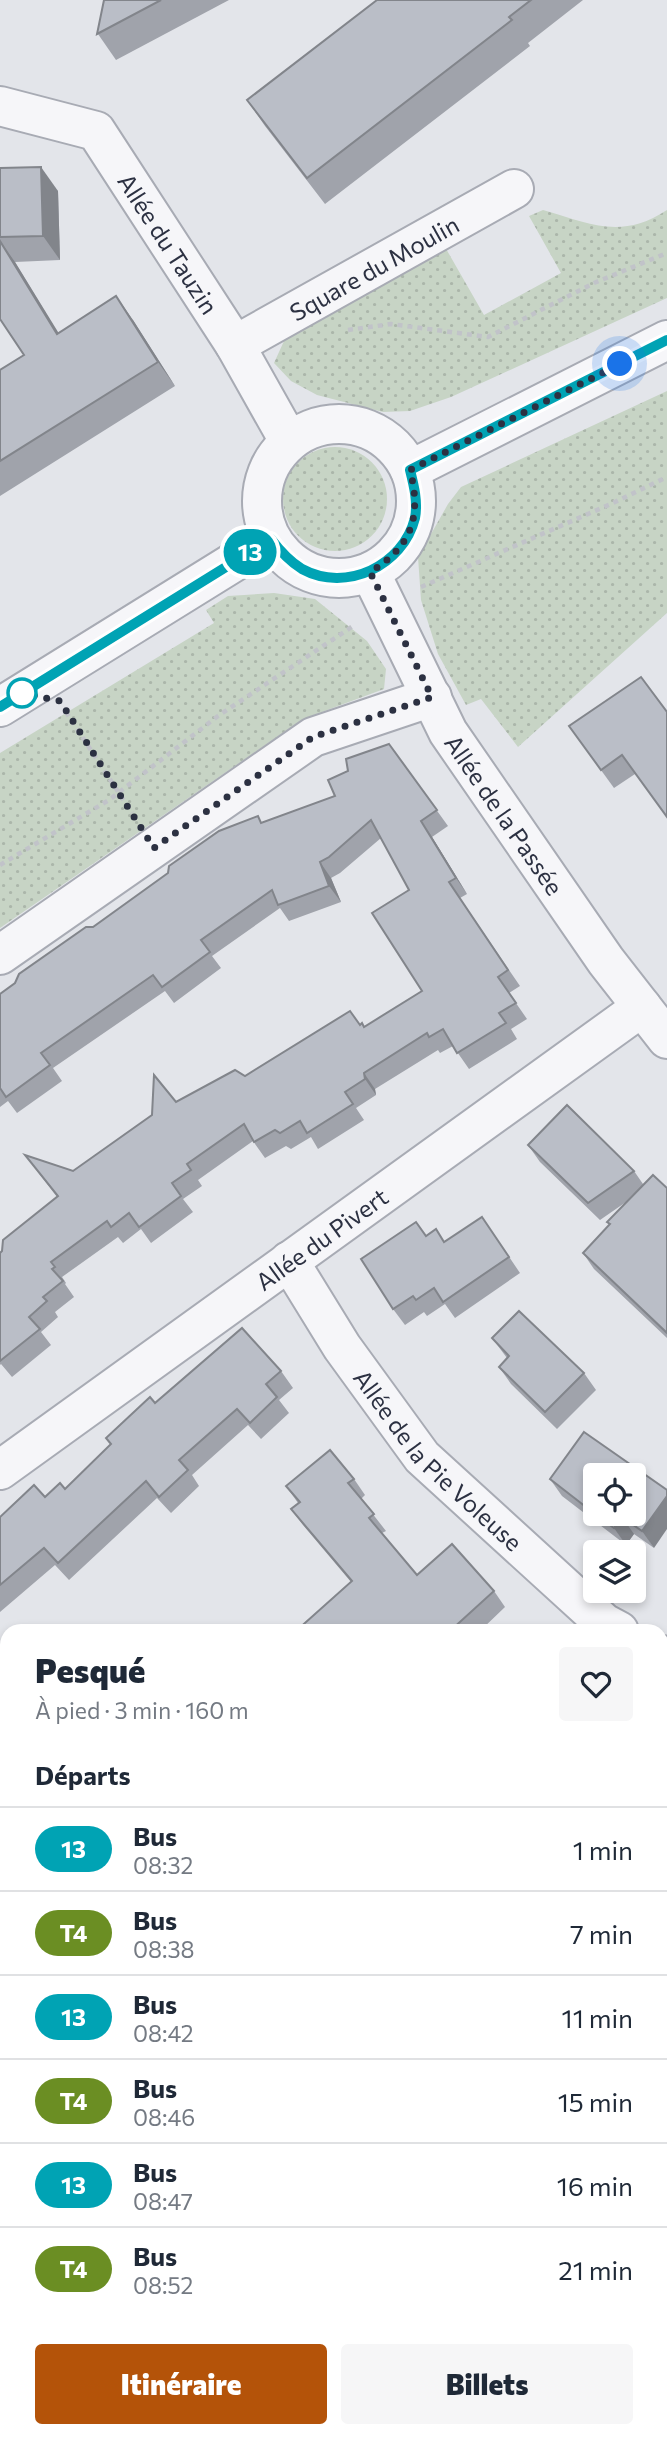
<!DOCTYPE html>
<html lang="fr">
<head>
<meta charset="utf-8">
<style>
	body { margin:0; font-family:Commissioner,sans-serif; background:#f6f6f7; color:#1f2937; height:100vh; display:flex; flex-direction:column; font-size:26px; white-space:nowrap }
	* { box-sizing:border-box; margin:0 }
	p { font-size:23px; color:#747a83 }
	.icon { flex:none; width:38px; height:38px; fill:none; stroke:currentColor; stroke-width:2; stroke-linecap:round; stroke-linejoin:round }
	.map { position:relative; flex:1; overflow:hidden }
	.panel { position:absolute; left:0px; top:1624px; width:668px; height:814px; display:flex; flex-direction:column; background:#fff; border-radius:21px 21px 0 0; box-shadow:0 4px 10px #0003 }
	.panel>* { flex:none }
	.badge { padding:0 14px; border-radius:23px; font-size:24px; line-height:46px }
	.controls { position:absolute; left:583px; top:1463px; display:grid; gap:14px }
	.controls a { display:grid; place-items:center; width:63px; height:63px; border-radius:7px; background:#fff; box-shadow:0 4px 10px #0003; font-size:35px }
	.you { position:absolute; width:35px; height:35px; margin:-18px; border:5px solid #fff; border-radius:50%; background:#1a73e8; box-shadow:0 0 0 10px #1a73e833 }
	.map>.badge { position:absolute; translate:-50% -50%; box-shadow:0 0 0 4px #fff }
	h2 { padding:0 35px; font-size:26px; line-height:63px }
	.round { display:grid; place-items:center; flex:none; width:74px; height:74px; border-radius:7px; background:#f6f6f7 }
	.head { display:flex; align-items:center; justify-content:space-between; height:119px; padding:0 35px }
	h1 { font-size:33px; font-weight:800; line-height:52px }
	.primary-button { display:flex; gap:14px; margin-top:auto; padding:14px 35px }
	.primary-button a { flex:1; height:80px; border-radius:7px; background:#b45309; color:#fff; font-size:28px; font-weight:800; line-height:80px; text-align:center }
	.primary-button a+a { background:#f6f6f7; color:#1f2937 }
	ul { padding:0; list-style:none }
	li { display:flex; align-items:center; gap:21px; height:84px; padding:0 35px; border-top:2px solid #e0e1e3 }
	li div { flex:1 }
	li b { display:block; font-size:26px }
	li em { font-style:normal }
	li .badge { min-width:77px; font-weight:700; text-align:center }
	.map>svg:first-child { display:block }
</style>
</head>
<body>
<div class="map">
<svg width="667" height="2437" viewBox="0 0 667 2437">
	<defs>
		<pattern id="grass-dots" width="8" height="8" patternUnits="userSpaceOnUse" patternTransform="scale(1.75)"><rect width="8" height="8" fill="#c7d4c5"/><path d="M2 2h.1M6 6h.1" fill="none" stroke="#abb6aa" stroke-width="1.8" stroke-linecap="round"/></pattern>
	</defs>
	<rect width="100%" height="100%" fill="#e3e5ea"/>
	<g fill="url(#grass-dots)">
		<path d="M543,210C591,224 621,240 667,210V298L451,397L410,411L383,412L317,395L291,381L274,363L289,330L445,247L484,315L561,273L529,216Z"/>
		<polygon points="667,391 667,613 518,747 481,699 466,705 438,654 421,600 418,557 448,504 461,487"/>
		<circle cx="335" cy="499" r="52"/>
		<polygon points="274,593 315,599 367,641 386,669 384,689 303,719 0,928 0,753 214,623 206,610 228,596"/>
	</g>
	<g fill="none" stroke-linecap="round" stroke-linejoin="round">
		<g stroke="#a8abb4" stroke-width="42">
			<g id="minor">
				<path id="s1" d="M0,106L96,131L235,345L289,441"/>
				<path id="s2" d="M235,345L514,189"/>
				<circle cx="339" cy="501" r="77"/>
				<polyline points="410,470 667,340"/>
				<path id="s3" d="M370,572L448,732L606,961L667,1039"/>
				<polyline points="0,707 271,539"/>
				<polyline points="0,955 313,737 432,697"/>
				<path id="s4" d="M289,1261L342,1347L422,1457L604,1623L619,1631"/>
				<path id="s5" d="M0,1470L642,1007"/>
				<polyline points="662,1655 667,1658"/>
				<polyline points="0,1844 7,1847"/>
				<polyline points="588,2431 590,2437"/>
			</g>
		</g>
		<g stroke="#c1c3c9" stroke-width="4.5" stroke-dasharray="5 5" stroke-linecap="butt">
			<polyline points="348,330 391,324 488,337 594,283 667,253"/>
			<polyline points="421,587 613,503 667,477"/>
			<polyline points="66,712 132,813"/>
			<polyline points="0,865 109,800 218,716 353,626"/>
		</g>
		<use href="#minor" stroke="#f6f6f9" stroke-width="38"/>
	</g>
	<g fill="#a0a3ab">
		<polygon points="104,0 229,0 116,60 98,34"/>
		<polygon points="377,0 583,0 528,43 530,46 325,204 265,126 247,100"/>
		<polygon points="0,168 58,191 60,260 15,262 58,333 133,320 175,386 0,496 0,370 24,355 0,319"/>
		<polygon points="641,677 635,774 614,788 569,726"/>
		<polygon points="389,744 448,826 432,837 467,894 460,898 520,986 509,993 527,1019 511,1029 517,1039 469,1069 453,1046 440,1053 438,1050 375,1089 376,1095 356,1108 364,1120 318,1149 311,1137 291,1149 286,1146 265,1158 253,1141 198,1180 202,1186 183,1199 193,1212 151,1243 141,1229 123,1243 118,1237 62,1277 66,1283 65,1284 74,1297 55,1312 58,1317 41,1332 51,1345 12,1377 1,1364 0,1365 0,1253 57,1197 25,1155 73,1171 176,1102 245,1076 360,1025 364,1027 422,991 409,890 381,838 340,873 331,878 341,902 289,921 280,908 212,956 221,968 174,1003 165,991 53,1068 62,1081 17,1113 8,1101 0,1107 0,994 93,927 263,823 335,796 348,771"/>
		<polygon points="528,1145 634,1171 643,1184 667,1188 667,1338 594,1269 583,1253 609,1225 607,1222 626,1202 600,1220 540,1162"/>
		<polygon points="482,1217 520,1273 455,1318 445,1304 427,1316 424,1312 405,1325 393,1309 426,1236 445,1242"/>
		<polygon points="492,1338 584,1373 596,1390 557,1429 511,1384 499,1367 507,1358"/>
		<polygon points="281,1371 293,1388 279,1400 289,1413 261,1439 248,1425 192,1475 199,1486 171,1513 157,1498 69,1580 55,1565 0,1612 0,1517 65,1489 155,1403"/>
		<polygon points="584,1432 654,1548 634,1534 626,1545 562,1496 550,1479"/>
		<polygon points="354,1479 365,1495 361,1499 386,1531 382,1533 417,1575 494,1591 505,1607 480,1631 296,1631 351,1582 303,1525 291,1509 298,1503 286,1486"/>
		<polygon points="667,1749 667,1792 662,1791 662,1756"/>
		<polygon points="0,1920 7,1924 7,2010 0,2006"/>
		<polygon points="667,1941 667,2022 662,2017 662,1947"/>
		<polygon points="662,2205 667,2212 667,2288 662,2292"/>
		<polygon points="7,2252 7,2294 4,2293 0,2287 0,2265"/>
		<polygon points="7,2356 7,2428 0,2425 0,2365 3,2366"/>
		<polygon points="199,2431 235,2431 232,2437 211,2437"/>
	</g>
	<g fill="#82858b">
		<polygon points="41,167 58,191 60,260 43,236"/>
		<polygon points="0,241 15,262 74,358 57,334"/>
		<polygon points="116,296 133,320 175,386 158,362"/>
		<polygon points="421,821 432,837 467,894 456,878"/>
		<polygon points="320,862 331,878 341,902 329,886"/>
		<polygon points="364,1073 375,1089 376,1095 365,1079"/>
		<polygon points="667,1496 667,1529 654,1548 642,1531"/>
		<polygon points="622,1517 634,1534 626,1545 614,1528"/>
		<polygon points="219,2431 235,2431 232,2437 223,2437"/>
	</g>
	<g fill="#babec7" stroke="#82858b" stroke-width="2">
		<polygon points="104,0 161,0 97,34"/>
		<polygon points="377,0 531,0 509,17 512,20 307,178 247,100"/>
		<polygon points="41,167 43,236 0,237 0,168"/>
		<polygon points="0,241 57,334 116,296 158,362 0,461 0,370 24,355 0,319"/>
		<polygon points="641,677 667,712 667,817 622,755 601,770 569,726"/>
		<polygon points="389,744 437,810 421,821 456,878 449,882 508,970 498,977 516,1003 499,1013 506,1023 457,1053 443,1029 429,1037 427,1033 364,1073 365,1079 345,1092 353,1104 307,1133 300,1121 280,1133 275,1130 254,1142 244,1124 187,1164 191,1170 172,1183 181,1196 139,1227 129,1213 111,1227 107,1221 51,1262 55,1267 52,1269 63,1281 43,1297 47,1301 29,1317 40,1329 0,1361 0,1253 2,1251 3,1240 58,1196 25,1155 73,1171 152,1115 154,1075 176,1102 235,1070 245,1076 350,1011 360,1025 362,1023 364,1027 422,991 372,913 409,890 371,820 329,857 320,862 329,886 278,905 272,890 201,940 210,952 162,987 153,975 41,1053 50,1065 6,1097 0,1088 0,994 15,983 19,974 86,927 93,927 168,873 169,866 219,831 258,816 261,823 335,796 328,780 348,771 346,759"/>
		<polygon points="567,1105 634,1171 588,1203 528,1145"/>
		<polygon points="653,1175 667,1188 667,1333 583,1253 610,1224 607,1222"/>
		<polygon points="482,1217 509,1257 443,1302 434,1288 416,1300 413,1296 393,1309 361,1259 416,1222 426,1236 436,1229 444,1242"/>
		<polygon points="519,1311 584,1373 545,1412 499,1367 509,1356 492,1338"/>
		<polygon points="242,1328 281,1371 266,1384 277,1397 250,1423 237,1409 179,1460 188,1470 159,1497 146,1481 58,1563 44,1548 0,1585 0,1517 34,1485 45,1497 60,1483 65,1489 111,1444 106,1438 150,1397 155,1403"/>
		<polygon points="584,1432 667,1490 667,1496 642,1531 622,1517 614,1528 595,1514 634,1514 634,1475 595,1475 595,1514 550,1479"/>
		<polygon points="330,1450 354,1479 348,1483 374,1514 369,1518 417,1575 452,1544 494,1591 450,1631 408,1631 407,1630 405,1631 296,1631 352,1581 291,1509 300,1502 286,1486"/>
		<polygon points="667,1749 667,1780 662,1778 662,1756"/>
		<polygon points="0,1920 7,1924 7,2000 0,1996"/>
		<polygon points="667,1941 667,2017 662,2012 662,1947"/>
		<polygon points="662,2205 666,2210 662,2214"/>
		<polygon points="662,2214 667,2222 667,2263 662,2267"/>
		<polygon points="7,2252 7,2284 0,2281 0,2265"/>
		<polygon points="7,2356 7,2409 4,2415 0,2413 0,2365 3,2366"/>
	</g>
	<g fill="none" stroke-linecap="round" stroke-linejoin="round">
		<g stroke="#fff" stroke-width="16">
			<path id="line" d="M0,707L271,539C280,551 289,561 302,569C346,593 403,566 415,518C418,502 414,486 410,470L667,340"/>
		</g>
		<use href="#line" stroke="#00a3b4" stroke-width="10"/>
		<path stroke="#2c3142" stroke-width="7" stroke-dasharray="0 12.6" d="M22,693L60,701L154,848L313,737L432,697L370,572C412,546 422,517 410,470L620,364"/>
	</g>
	<circle fill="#fff" stroke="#00a3b4" stroke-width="3.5" cx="22" cy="693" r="14"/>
	<g text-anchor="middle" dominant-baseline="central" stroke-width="7" stroke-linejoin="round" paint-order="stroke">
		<g font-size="24" fill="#2c3142" stroke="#f3f4f8">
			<text stroke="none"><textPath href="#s1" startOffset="233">Allée du Tauzin</textPath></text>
			<text stroke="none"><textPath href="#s2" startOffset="159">Square du Moulin</textPath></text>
			<text stroke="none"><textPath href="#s3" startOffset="278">Allée de la Passée</textPath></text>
			<text stroke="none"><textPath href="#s5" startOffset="396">Allée du Pivert</textPath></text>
			<text stroke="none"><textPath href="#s4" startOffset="250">Allée de la Pie Voleuse</textPath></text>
		</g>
	</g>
</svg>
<div class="controls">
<a><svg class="icon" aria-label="locate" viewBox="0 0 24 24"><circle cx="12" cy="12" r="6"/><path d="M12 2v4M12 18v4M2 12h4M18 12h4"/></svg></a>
<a><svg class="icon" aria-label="layers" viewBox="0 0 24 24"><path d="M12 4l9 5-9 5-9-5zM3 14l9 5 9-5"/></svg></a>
</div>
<div class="you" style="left:620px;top:364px"></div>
<b class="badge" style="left:250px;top:552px;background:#00a3b4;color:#fff">13</b>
<section class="panel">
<div class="head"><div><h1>Pesqué</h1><p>À pied · 3 min · 160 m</p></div><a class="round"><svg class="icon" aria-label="heart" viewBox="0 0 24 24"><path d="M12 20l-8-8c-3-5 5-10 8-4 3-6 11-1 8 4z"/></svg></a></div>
<h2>Départs</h2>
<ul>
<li><span class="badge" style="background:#00a3b4;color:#fff">13</span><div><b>Bus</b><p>08:32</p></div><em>1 min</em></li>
<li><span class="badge" style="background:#6b8e23;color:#fff">T4</span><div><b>Bus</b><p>08:38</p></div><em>7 min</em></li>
<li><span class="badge" style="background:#00a3b4;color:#fff">13</span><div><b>Bus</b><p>08:42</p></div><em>11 min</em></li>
<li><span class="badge" style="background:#6b8e23;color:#fff">T4</span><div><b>Bus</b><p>08:46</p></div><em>15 min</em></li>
<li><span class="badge" style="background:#00a3b4;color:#fff">13</span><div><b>Bus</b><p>08:47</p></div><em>16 min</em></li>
<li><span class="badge" style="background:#6b8e23;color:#fff">T4</span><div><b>Bus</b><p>08:52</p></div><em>21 min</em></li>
</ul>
<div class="primary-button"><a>Itinéraire</a><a>Billets</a></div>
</section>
</div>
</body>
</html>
